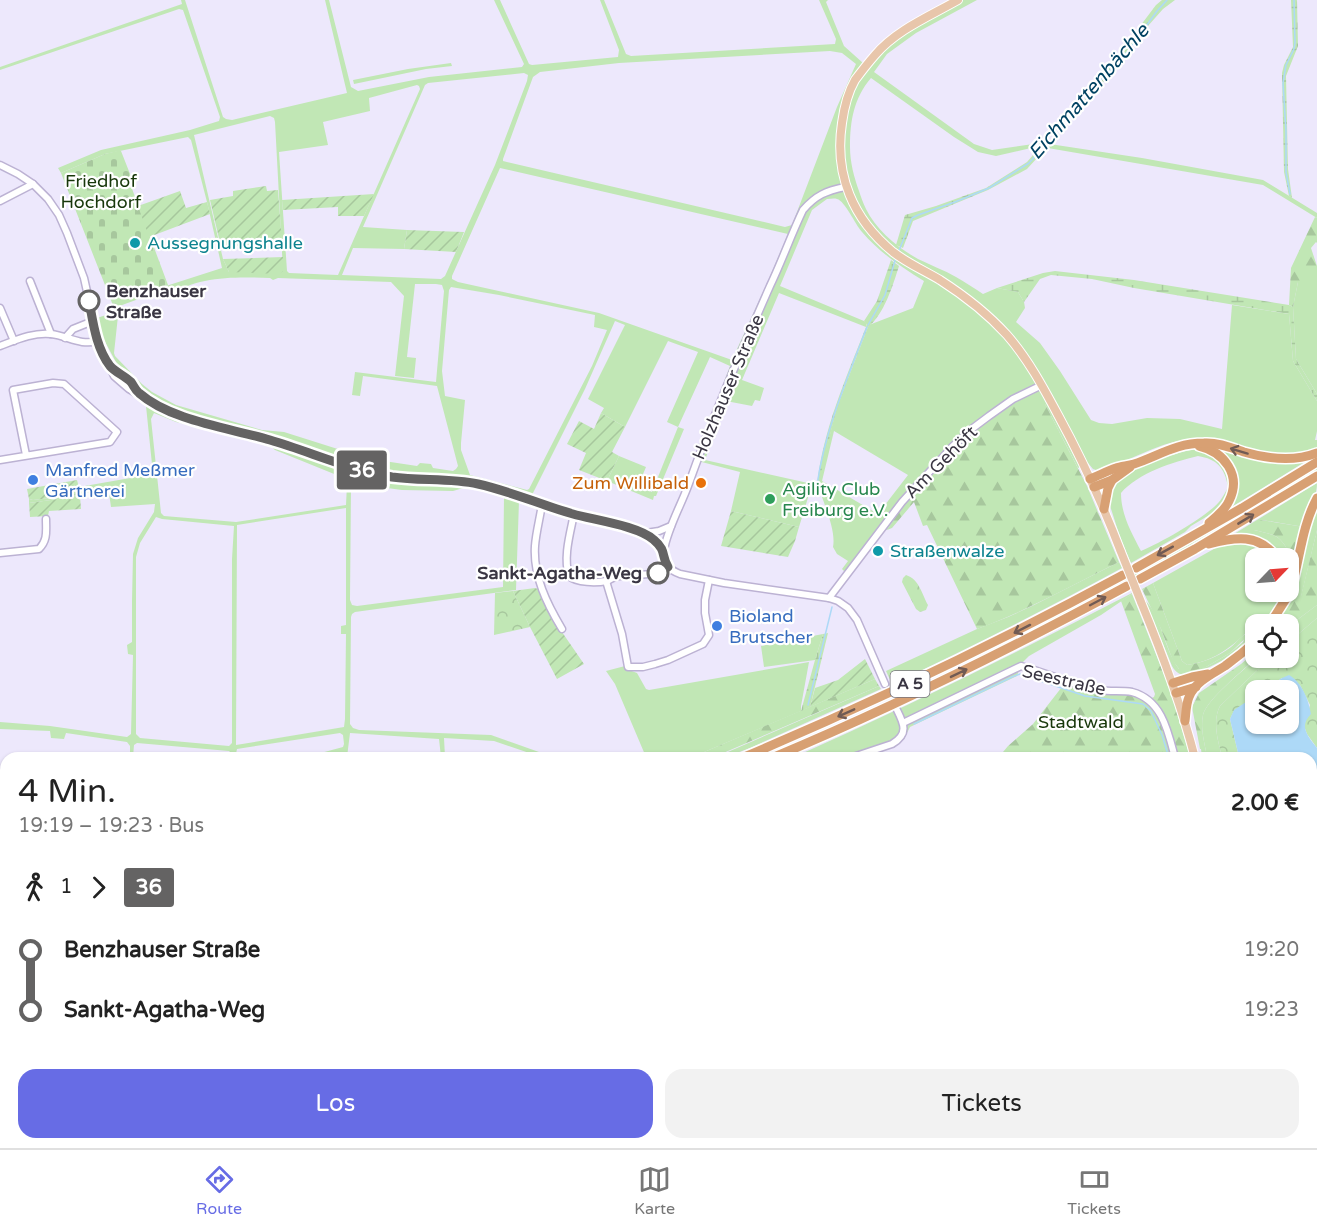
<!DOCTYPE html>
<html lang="de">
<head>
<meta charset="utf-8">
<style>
	body { margin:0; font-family:"Varela Round",sans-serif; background:#f2f2f2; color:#222; height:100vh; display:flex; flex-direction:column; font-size:22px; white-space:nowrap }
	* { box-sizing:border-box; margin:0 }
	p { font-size:20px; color:#767676 }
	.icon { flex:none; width:33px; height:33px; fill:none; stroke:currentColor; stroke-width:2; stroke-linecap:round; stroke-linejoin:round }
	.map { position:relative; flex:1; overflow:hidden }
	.panel { position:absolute; left:0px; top:752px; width:1317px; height:398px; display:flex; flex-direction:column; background:#fff; border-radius:18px 18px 0 0; box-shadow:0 2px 4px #0004 }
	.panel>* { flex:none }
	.badge { padding:0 12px; border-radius:4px; font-size:21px; line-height:39px }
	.needle { width:39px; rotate:65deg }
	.controls { position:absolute; left:1245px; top:548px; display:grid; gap:12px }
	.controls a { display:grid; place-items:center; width:54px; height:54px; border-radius:12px; background:#fff; box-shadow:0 2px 4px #0004; font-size:30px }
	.map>.badge { position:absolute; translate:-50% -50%; box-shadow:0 0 0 3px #fff }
	.legs { display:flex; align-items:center; gap:9px; height:66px; padding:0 18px; font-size:20px }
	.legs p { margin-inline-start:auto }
	.summary { display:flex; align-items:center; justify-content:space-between; height:102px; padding:0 18px }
	h1 { font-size:33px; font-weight:600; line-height:45px }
	.action { display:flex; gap:12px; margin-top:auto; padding:12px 18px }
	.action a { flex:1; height:69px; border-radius:18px; background:#676ce5; color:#fff; font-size:24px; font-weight:600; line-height:69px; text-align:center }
	.action a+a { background:#f2f2f2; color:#222 }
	ul { padding:0 18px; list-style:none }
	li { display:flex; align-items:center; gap:21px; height:60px; font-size:22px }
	li i { display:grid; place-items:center; width:9px; height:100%; margin:0 8px; background:currentColor }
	li i::after { content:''; width:15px; height:15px; margin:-8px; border:4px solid; border-radius:50%; background:#fff }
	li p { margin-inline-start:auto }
	li:first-child i { background:linear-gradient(#0000 50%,currentColor 0) }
	li:last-child i { background:linear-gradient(currentColor 50%,#0000 0) }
	.tabs { display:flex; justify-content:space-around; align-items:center; height:84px; border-top:2px solid #e0e0e0; background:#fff; font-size:16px; color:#767676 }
	.tabs a { display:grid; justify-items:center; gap:3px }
	.tabs .active { color:#676ce5 }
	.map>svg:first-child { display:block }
</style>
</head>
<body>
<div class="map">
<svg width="1317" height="1148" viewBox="0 0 1317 1148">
	<defs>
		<pattern id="forest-firs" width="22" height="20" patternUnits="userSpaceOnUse" patternTransform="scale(1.5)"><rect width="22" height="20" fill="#c1e7b5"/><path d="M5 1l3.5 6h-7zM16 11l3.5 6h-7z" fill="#a7c79d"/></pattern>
		<pattern id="wetland-marsh" width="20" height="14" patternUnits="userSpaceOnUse" patternTransform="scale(1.5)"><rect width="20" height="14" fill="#c1e7b5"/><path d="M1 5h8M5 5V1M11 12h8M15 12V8" fill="none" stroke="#a7c79d"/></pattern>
		<pattern id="cemetery-stones" width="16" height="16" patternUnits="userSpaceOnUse" patternTransform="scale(1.5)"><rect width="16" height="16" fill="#c1e7b5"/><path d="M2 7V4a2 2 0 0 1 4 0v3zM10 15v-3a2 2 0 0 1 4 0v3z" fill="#a7c79d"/></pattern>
		<pattern id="park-crowns" width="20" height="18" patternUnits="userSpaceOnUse" patternTransform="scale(1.5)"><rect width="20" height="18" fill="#c1e7b5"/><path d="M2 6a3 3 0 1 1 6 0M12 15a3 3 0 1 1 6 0" fill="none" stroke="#a7c79d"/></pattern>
		<pattern id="garden-furrows" width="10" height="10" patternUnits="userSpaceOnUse" patternTransform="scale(1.5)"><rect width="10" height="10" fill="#c1e7b5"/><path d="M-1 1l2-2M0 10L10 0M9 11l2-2" fill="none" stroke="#a7c79d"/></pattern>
	</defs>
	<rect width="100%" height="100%" fill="#ede8fc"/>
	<g fill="#c1e7b5" fill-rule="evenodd">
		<path d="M181,0H185L223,117L226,119L232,120L347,93L325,0H329L351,87L358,91L429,77L522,67L524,64L494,0H500L529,64L532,65L618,57L619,50L600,0H604L626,54L631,56L835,44L836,39L819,0H828L826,2L844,46L863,63L886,40L951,0H977L916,33L887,54L874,72L974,144L992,150L1040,143L1039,148H1031L996,156L978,152L954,137L871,78C854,98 850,120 850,147C850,162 854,177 859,191C861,197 863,203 866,209C876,230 898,248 918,259C930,265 944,270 956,277C965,282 974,288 983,294L997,288L1018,292L1024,302L1025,308L1016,322L1040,343L1060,371L1091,420L1099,423L1112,424L1147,418L1180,419L1222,429L1232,305L1289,314L1293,361L1317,401V431L1315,440H1317V450C1302,453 1287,456 1271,455C1246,452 1221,438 1195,439C1161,440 1131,461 1099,471L1093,469L1088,463L1078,468L1045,404L988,421L955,448L925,479L905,503L887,530L883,527L845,572L842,569L848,561L837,554L833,547C836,532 826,509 821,494C818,490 816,488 811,488L799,527L731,511L740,472L694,460L730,366L710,357L678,427L684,429L656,496H654L653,500L607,481L619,456L646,467L638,486L652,492L678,427L667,422L698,352L668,341L625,427L601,413L604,408L588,399L625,325L615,321L585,389L528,503L519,501L516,590L355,612L352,614L351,617L350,724L353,728L359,730L491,735L553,757H541L494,741L444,738L445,757H441L439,739L350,733L347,757H317V754L343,747L344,744L343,735L340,733L237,749L235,758L232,757V754L229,751L137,743L134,745L133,757H130V746L127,742L66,733L64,739L51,738L50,731L0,729V722L50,726L127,737L131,734L133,655L128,654L127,645L132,642V601L133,554L138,538L154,512L155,504L111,507L108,486L100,488L80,496L29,503V499L33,500L76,495L80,492L79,487L153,474L146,406L150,396L140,388L130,375L117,364L103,338L97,318L118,311L122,313L118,316L114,353L115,356L142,384L152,392L176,405L262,430L284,432L344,451L384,461L417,466L420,463L431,464L433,468L453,471L456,469L458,466L437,386L363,376L360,396L352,395L355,372L436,382L444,291L442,285L436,284H415L407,357L416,358L414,378L395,376L404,296L391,282L278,278L273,280L270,278C240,277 195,275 171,296V290L166,289V286L222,268L207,202L191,140L188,137L105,154L61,173L58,168L101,150L190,130L219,121L220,117L183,10L179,9L0,70V67L182,4ZM830,51L842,53L856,64L837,107L792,225L785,227L503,161V159L533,77L540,72L619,63ZM524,73L528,75L527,81L495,165L445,276L441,279L342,275L353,248L404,249L407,230L363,227L425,85L428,83ZM417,85L419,86L420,89L338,275L289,273L287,271L279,152L328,145L323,122L370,111L369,98ZM270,116L274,118L275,122L283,271L229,272L223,259L194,135ZM500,168L788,234L768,281L732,360L599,313L458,282L452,279V276ZM827,199C830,199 834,198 837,199C845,201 855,224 862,232C879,252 901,267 924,281L913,308L869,325L868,327L837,407L817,485L705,460L726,401L752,406L755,400L760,401L764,388L742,380L779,293L866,327L867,323L864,321L780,286L812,210ZM451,287L499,295L595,315L594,327L607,330L592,366L529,489L527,490L470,475L461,450V443L465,400L445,396L442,371L449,290ZM154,413L176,422L268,444L275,450L344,478L347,484L346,505L236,522L164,516L161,513L151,419ZM834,431L908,475L878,514L822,481ZM356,482L372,486L402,490L453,491L467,487L504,497L503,587L357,606L352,605L350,600L351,486L353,483ZM346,508V625L341,626V634H346L345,719L344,727L236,745L237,525ZM156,517L162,519L234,526L232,559V743L229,746L140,738L136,734V557L140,543Z"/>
		<polygon points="451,63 452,66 426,69 354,84 353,80 408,69"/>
		<polygon points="1043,143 1142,158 1263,180 1317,213 1317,218 1263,185 1042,147"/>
		<polygon points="1298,282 1317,282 1317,394 1296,359 1293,307"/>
		<polygon points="1213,447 1308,460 1230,508 1229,507 1236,488"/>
		<path d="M1196,449L1214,454L1229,473V494L1221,508L1191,526L1185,532L1131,563C1124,547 1118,532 1113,515C1112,511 1109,505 1109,501C1109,498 1110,490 1112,487C1121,469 1177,452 1196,449ZM1198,456C1217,459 1225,468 1228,487C1224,495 1221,501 1214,507C1197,522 1162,542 1141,551C1131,532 1121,514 1121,493C1138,473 1173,462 1198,456Z"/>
		<path d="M1317,467V471C1230,525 1140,575 1050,623L1048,620C1139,572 1228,520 1317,467Z"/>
		<path d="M1317,483C1317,498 1308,513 1302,527L1298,526L1262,520L1254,530C1274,535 1280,534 1289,553L1296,554L1289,582L1288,558H1280L1235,535L1234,534Z"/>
		<polygon points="1317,503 1317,530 1301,597 1284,616 1280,624 1276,624 1288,602 1309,522"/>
		<path d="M1243,541L1262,547L1273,558H1256V591H1281L1276,607L1264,624H1256L1255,633C1237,651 1222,664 1196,672C1186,676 1178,677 1172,666L1145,600C1162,618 1164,649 1179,669L1206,667L1230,653L1243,642L1247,632C1228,650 1213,661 1187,665L1182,661L1153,583L1221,545Z"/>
		<path d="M1119,562L1122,568C1046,609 970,648 892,684L886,671L977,629L1008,617L1032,606Z"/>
		<path d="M1132,593V594L1101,615L1029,656L1021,664L1017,676L910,727L904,739L898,744L864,757L792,758C907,707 1020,651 1132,593Z"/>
		<polygon points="1317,605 1317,618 1289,642 1289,626"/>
		<polygon points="823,634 815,660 764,667 761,646"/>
		<path d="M1258,657H1271L1220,706C1212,722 1218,740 1222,757H1207C1205,744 1200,729 1203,715C1207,699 1244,670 1258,657Z"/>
		<polygon points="809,662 801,706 801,711 690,758 646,757 615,684 606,671 625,666 629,670 637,673 646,689 649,690"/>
		<polygon points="879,686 881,689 750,748 726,757 714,758"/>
	</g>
	<g fill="url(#forest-firs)">
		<polygon points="1315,217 1317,218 1317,243 1316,242 1311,248 1317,266 1317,282 1298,282 1293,307 1289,305 1291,268"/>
		<path d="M1024,403L1045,404L1087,486L1119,562C1072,585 1027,611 977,629L927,525L923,526L914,502L892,528L887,530C893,521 898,512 905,503C928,472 976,425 1010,407C1014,404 1019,404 1024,403Z"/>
		<path d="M1261,520L1298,526L1302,527L1296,554L1289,553C1280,534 1274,535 1254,530V524Z"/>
		<polygon points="1317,530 1317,605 1289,626 1288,624 1280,624 1292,600 1301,596"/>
		<path d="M1153,583L1182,661L1187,665C1202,663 1218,657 1231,647C1238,641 1243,633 1253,631L1230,653L1206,667L1186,672L1179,669L1173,661L1161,629L1142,589Z"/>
		<polygon points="1132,594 1171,692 1190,757 998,758 1008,746 1033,724 1065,683 1131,695 1147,700 1154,697 1155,694 1121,601"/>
		<path d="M1255,652L1256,657H1257C1244,670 1207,699 1203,715C1200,729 1205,744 1207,757H1202L1201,749H1200L1192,707L1199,693L1241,664Z"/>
		<polygon points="875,679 879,686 714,757 690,758"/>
		<polygon points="6,1135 6,1143 1249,1143 1249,1148 0,1148 0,1137"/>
	</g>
	<g fill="url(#wetland-marsh)">
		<polygon points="1162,0 1175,0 1163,9 1140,35 1085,106 1065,121 1043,143 1038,157 1027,169 988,190 913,221 903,248 896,245 905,215 936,206 986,188 1027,162 1039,148 1040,143 1058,124 1082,103 1156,5"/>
		<polygon points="1291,0 1297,0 1298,46 1286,76 1288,169 1292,198 1289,196 1284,172 1282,73 1284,65 1293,47"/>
		<path d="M891,260L899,266C893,285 884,315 868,327L837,407L819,481L817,485C823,430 846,378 866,327L867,324L864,321L877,301Z"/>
		<polygon points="1055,271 1134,280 1289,305 1293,307 1296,359 1317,394 1317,401 1293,361 1289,314 1134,288 1092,279 1051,275 1040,279 1024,302 1018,292 997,288 1043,273"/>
		<polygon points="828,633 810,707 801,711 815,660 823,634"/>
	</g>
	<polygon fill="url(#cemetery-stones)" points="117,151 121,151 134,184 131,186 168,285 166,286 166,289 114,308 61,173 105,154"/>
	<g fill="url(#park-crowns)">
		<path d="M906,575C919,579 922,594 928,605L926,610L920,612L916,609L902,582L903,578Z"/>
		<polygon points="513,591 530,627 494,635 495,593"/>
		<path d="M1317,618V748L1307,734L1304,726L1310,705L1300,685L1282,678L1264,690H1256L1255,696L1234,711L1230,719L1239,757H1222C1218,740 1212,722 1220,706L1271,657H1288L1289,642Z"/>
		<polygon points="1317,988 1317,1148 1277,1148 1277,1143 1311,1143 1311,994"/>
	</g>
	<g fill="url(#garden-furrows)">
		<polygon points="266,186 267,191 278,190 282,243 221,247 210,200 233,196 233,191"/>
		<polygon points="180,191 186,208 207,202 210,214 149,237 138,206"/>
		<polygon points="374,194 364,216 338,216 338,207 283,210 282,200"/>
		<polygon points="407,230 464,232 456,252 404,249"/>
		<polygon points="283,257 283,271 279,274 229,272 223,259"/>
		<polygon points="601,413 625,427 612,452 619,456 607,481 579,470 586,453 567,444 579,421 594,429"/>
		<polygon points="77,480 80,492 76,495 33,500 29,499 27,489"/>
		<polygon points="80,496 81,509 49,511 48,516 30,517 29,503"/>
		<polygon points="731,511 799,527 795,541 788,557 721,546"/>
		<polygon points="535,588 538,589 553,619 584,664 557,679 530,627 513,591"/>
		<polygon points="865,659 875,679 810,707 815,688 838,680"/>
	</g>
	<path fill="#add9f7" d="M1289,675C1302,682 1309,701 1311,714C1298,727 1309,737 1317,748V988L1311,994V758L1239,757L1230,719L1234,710L1255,696L1256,723H1288V690H1264L1282,678Z"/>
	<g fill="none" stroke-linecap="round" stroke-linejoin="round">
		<g stroke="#add9f7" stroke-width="1.5">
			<polyline points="1290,194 1286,172 1286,131 1283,83 1286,65 1294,49 1295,43 1294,0"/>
			<polyline points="898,253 912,218 918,215 955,202 989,188 1029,163 1039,152 1043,141 1064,120 1085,104 1101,80 1128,51 1157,11 1167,0"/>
			<polyline points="868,325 885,295 896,257"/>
			<path d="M817,485C825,430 847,379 867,327"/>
			<polyline points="808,705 832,607"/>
			<polyline points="914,724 1012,677 1020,674 1085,696 1143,704 1151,711 1162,735 1169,758"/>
			<polyline points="0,1143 6,1141"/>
			<polyline points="1110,1143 1110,1148"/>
			<polyline points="1242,1143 1242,1148"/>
			<polyline points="389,1148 395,1143"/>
			<polyline points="546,1148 559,1143"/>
			<polyline points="699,1148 703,1143"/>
			<polyline points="1035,1148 1040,1143"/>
		</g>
		<g stroke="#bcb2d3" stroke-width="9">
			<g id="minor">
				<polyline points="0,165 18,174 33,184 48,199 59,215 67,233 84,278 98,341 114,376 129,389 160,407 174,413 187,418 271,440 363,471 394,477 475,484 502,491 574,514 646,533 659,531 671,526"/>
				<path d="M845,187C826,191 816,195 803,210C791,235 782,261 770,286C741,352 712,418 688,486C681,505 667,530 664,550C662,563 669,570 680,574L724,583L829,598L838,601L848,608L857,620L885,684"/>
				<polyline points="0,201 33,184"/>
				<polyline points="30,281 51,334"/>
				<polyline points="0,308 14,341"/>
				<polyline points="65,338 73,329 93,321"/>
				<path d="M0,346C16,340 34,332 51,334C68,336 80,346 98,341"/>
				<path d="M111,368C122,373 130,381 137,392"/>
				<polyline points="0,460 110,442 117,432 64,384 53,383 13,390 26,455"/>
				<path d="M542,504C540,518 536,532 535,546C533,576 547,604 562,629"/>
				<path d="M574,514C570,534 563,557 569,576C577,583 596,583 607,581C611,579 615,576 620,576C639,573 650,578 668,567"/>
				<polyline points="646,533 656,541 664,551"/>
				<path d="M0,553L39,549C48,540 46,531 46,519"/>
				<polyline points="606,581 622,634 628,667 643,667 655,664 668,660 703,644 709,635 705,613 705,600 709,580"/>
				<polyline points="829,598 902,502 953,446 973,428 989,416 1013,399 1042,385"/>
				<path d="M903,723L1021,666C1047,673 1072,685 1100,690C1110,692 1122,690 1132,692C1162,700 1168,731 1175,758"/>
				<path d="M850,758L892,744C909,734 904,724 897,710"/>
				<polyline points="1311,1031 1317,1024"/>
				<polyline points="0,1103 6,1103"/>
				<polyline points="1270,1143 1270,1148"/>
			</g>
		</g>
		<g stroke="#fff" stroke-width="10">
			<g id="major">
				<path d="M958,0C930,16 896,30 875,55C868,63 861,72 855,80C847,94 844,108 842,123C834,175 853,219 893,252C907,263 925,271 940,280C965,296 987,313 1007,335C1028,359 1043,387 1058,415C1082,459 1103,505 1121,552"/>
				<path d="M1141,602C1162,653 1181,704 1195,758"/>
				<polyline points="1260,1143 1260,1148"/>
			</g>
		</g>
		<g stroke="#fff" stroke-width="12">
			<g id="highway">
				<path d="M1199,446C1224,452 1242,475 1229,501C1225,510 1216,517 1209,523"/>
				<path d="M1090,479C1098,476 1107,471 1116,468C1121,466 1128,466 1134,464C1158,456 1176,443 1204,443C1217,442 1232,448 1244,452C1268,459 1294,462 1317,453"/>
				<polyline points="1094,487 1112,480 1130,467"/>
				<polyline points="1104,509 1108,488 1112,480"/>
				<path d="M1209,544C1235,537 1259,533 1277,558"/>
				<polyline points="1136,568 1242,508 1317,462"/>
				<polyline points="1140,579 1195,549 1317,476"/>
				<path d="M1270,624L1287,597L1291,589C1300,558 1302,526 1317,498"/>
				<polyline points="1173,683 1192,677 1208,674"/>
				<polyline points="1176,693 1196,687"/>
				<path d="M1185,721C1186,713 1186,704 1189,697C1195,682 1212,674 1225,666C1236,658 1246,650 1256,641"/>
				<path d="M742,758C872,703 999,642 1123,575"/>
				<path d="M772,758C894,707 1012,648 1127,586"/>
				<polyline points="0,983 6,982"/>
				<polyline points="0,995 6,994"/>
			</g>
		</g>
		<use href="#minor" stroke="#fff" stroke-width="6"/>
		<use href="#major" stroke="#e8c6ab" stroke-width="8"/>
		<use href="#highway" stroke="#d8a073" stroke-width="9"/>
		<g stroke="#fff" stroke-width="10" stroke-linecap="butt">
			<polyline id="major-bridge" points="1121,552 1141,602"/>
		</g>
		<use href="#major-bridge" stroke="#e8c6ab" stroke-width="8"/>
	</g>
	<defs><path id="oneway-shaft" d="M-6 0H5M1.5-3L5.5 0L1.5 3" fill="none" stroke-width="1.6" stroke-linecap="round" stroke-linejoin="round" transform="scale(1.5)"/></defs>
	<g stroke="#715b54">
		<use href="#oneway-shaft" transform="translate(1239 451) rotate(-163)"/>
		<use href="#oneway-shaft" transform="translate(1246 519) rotate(-31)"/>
		<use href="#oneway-shaft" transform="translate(1165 551) rotate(151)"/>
		<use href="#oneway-shaft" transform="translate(1098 601) rotate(-28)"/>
		<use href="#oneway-shaft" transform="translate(1022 629) rotate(153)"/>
		<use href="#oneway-shaft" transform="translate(959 673) rotate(-26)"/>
		<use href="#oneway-shaft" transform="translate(846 713) rotate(156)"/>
	</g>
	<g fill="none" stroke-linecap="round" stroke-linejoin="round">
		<g stroke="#fff" stroke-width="14">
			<path id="line-1" d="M89,301C93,322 96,348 110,366C115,372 125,376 131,382C134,386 135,390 139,393C171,421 230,428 270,440C311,452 350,470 392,477C420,481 450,478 478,484C510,491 541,505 573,514C594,520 639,526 654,540C667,551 661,556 668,567L658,573"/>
		</g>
		<use href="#line-1" stroke="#646363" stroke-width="9"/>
	</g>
	<g fill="#0f9aa8" stroke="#fff" stroke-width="2">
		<circle cx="135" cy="243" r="6"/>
		<circle cx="878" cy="551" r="6"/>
	</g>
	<g fill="#fff" stroke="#646363" stroke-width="3">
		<circle cx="89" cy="301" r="10"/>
		<circle cx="658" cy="573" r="10"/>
	</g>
	<g fill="#3f7fe0" stroke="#fff" stroke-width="2">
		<circle cx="33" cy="480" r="6"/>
		<circle cx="717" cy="626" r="6"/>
	</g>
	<circle fill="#e8710a" stroke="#fff" stroke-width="2" cx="701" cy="483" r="6"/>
	<circle fill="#2e9e5b" stroke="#fff" stroke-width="2" cx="770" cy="499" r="6"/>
	<g text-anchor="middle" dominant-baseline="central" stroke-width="4.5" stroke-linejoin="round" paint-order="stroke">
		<rect fill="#fff" stroke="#75727b" stroke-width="1.5" x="890.5" y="671" width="39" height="26" rx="4.5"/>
		<g font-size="16" font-weight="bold" fill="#3a3643">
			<text x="910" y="684">A 5</text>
		</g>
		<g font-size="18" fill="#17370a" stroke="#fff">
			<text x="101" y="181">Friedhof<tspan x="101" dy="21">Hochdorf</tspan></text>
			<text x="1081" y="722">Stadtwald</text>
		</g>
		<g font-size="18" fill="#0d838f" stroke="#fff" text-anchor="start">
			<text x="147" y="243">Aussegnungshalle</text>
			<text x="890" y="551">Straßenwalze</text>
		</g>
		<g font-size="18" font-weight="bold" fill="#3a3643" stroke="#fff" text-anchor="start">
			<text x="106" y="291">Benzhauser<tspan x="106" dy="21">Straße</tspan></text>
			<text x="642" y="573" text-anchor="end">Sankt-Agatha-Weg</text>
		</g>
		<g font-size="18" fill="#3a3643" stroke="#fff">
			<text transform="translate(728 387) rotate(-67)">Holzhauser Straße</text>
			<text transform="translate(941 462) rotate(-45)">Am Gehöft</text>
			<text transform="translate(1064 680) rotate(13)">Seestraße</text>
		</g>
		<g font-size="18" fill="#366cbe" stroke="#fff" text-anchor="start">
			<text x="45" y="470">Manfred Meßmer<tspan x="45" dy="21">Gärtnerei</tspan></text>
			<text x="729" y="616">Bioland<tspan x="729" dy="21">Brutscher</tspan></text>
		</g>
		<g font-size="18" fill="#c56008" stroke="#fff" text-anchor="end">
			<text x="689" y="483">Zum Willibald</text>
		</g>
		<g font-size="18" fill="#27864d" stroke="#fff" text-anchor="start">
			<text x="782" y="489">Agility Club<tspan x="782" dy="21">Freiburg e.V.</tspan></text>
		</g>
		<g font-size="20" font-style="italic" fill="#004262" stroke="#fff">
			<text transform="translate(1089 92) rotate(-49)">Eichmattenbächle</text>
		</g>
	</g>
</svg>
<div class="controls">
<a><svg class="needle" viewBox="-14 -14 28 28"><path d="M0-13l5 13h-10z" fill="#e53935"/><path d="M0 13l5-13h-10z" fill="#767676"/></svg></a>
<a><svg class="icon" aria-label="locate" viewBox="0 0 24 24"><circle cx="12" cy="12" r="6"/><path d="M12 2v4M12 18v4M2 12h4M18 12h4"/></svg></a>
<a><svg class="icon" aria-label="layers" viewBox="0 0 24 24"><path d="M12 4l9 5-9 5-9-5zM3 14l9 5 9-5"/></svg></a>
</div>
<b class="badge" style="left:362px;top:470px;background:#646363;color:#fff">36</b>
<section class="panel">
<div class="summary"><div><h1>4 Min.</h1><p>19:19 – 19:23 · Bus</p></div><b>2.00 €</b></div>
<div class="legs"><svg class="icon" aria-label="walk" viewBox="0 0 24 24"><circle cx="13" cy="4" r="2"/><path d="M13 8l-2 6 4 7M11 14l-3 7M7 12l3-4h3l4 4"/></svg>1<svg class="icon" aria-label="forward" viewBox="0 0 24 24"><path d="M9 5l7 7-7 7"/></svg><b class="badge" style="background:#646363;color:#fff">36</b></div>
<ul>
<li><i style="color:#646363"></i><b>Benzhauser Straße</b><p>19:20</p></li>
<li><i style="color:#646363"></i><b>Sankt-Agatha-Weg</b><p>19:23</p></li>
</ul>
<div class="action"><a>Los</a><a>Tickets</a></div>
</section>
</div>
<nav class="tabs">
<a class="active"><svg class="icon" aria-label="directions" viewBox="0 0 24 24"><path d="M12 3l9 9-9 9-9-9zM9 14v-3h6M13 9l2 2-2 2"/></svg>Route</a>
<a><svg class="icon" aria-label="map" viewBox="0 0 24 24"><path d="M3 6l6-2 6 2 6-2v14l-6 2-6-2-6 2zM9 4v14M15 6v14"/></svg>Karte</a>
<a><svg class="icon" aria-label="tickets" viewBox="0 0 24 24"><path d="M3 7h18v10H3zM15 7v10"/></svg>Tickets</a>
</nav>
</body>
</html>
